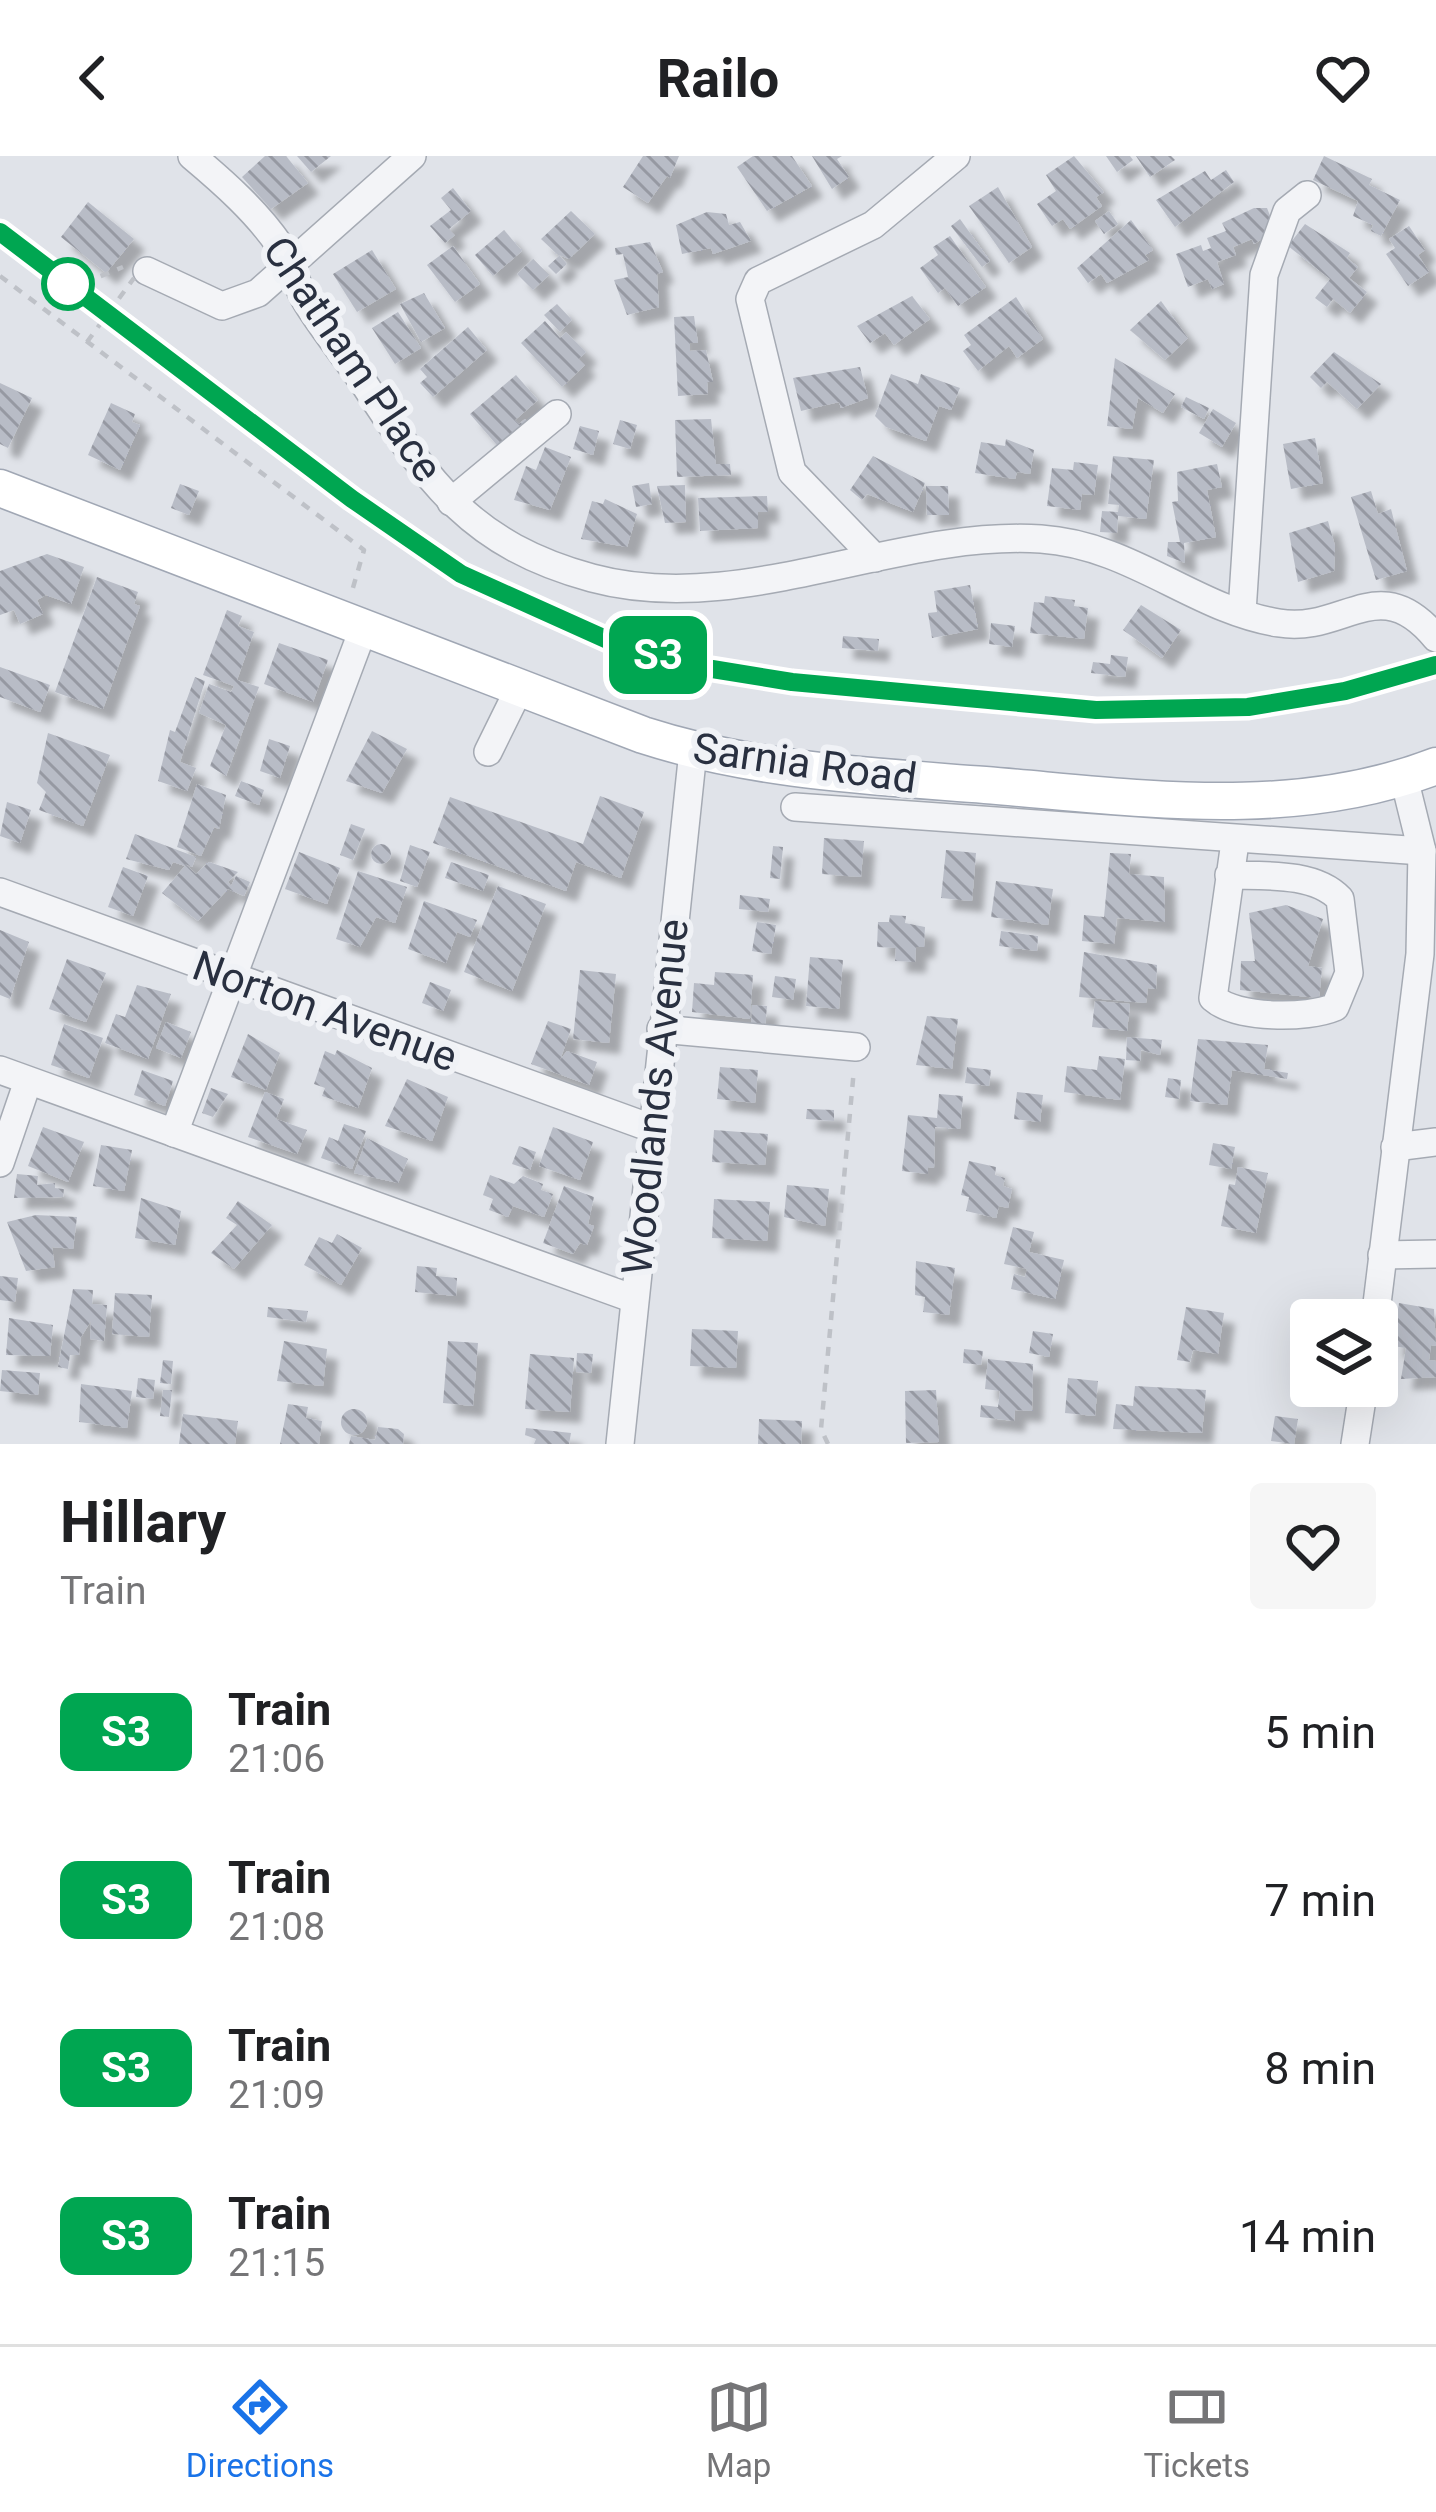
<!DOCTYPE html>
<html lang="en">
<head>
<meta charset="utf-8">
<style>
	body { margin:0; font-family:Roboto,sans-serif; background:#f6f6f6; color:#202124; height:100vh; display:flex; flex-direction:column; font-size:45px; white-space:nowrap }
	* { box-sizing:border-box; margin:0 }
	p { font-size:39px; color:#757577 }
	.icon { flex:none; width:66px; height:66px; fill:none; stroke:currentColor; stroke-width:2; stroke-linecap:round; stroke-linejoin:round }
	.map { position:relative; height:1288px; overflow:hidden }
	.details { display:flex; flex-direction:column; background:#fff; flex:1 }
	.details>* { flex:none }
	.badge { padding:0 24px; border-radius:18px; font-size:42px; line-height:78px }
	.controls { position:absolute; left:1290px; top:1143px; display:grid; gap:24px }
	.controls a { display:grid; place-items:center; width:108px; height:108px; border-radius:12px; background:#fff; box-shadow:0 12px 48px #0002; font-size:60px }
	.map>.badge { position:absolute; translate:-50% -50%; box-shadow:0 0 0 6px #fff }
	.round { display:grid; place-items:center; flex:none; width:126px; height:126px; border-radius:12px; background:#f6f6f6 }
	.summary { display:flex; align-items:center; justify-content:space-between; height:204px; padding:0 60px }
	h1 { font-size:57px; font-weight:700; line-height:90px }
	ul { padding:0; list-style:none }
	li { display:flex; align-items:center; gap:36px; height:168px; padding:0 60px }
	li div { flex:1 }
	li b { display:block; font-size:45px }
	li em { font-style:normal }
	li .badge { min-width:132px; font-weight:700; text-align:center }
	header { display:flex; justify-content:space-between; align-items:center; height:156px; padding:0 60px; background:#fff; font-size:54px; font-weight:700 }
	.menu { display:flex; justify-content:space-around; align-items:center; height:168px; border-top:3px solid #e0e0e0; background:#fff; font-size:33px; color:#757577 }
	.menu a { display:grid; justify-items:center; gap:6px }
	.menu .selected { color:#1a73e8 }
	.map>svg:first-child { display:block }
</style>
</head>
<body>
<header><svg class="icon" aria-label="back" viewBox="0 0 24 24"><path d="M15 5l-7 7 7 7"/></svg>Railo<svg class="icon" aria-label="heart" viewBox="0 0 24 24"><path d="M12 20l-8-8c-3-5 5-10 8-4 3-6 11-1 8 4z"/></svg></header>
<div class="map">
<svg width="1436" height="1288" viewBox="0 0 1436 1288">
	<defs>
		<pattern id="building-back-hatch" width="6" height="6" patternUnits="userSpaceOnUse" patternTransform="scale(3)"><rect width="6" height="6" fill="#b8bcc6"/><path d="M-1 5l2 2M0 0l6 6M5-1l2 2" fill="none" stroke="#9699a2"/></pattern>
		<filter id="shadow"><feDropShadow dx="11" dy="11" stdDeviation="3" flood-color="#0004"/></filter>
	</defs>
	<rect width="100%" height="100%" fill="#e0e3e9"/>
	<g fill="url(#building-back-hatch)" filter="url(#shadow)">
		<polygon points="265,0 286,0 308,27 271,53 242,21"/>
		<polygon points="297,0 331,0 311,16"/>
		<polygon points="643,0 679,0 670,22 667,20 648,47 623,31"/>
		<polygon points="753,0 792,0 812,30 767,55 737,11"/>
		<polygon points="812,0 842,0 837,3 849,21 832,33"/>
		<polygon points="1074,0 1104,36 1096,41 1102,50 1070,73 1063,63 1052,70 1037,48 1056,35 1046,19"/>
		<polygon points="1106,0 1130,0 1133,4 1117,16"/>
		<polygon points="1136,0 1171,0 1175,4 1150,21"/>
		<polygon points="1324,0 1372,23 1369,29 1400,44 1381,80 1371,75 1373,69 1353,60 1358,45 1313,24"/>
		<polygon points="1226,14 1234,26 1175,71 1156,44 1205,15 1211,24"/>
		<polygon points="998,31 1032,91 1009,107 969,50"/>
		<polygon points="453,32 471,55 449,73 455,79 445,87 430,70 451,54 441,42"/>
		<polygon points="88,46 134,83 106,117 61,81"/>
		<polygon points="1254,52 1267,52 1276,75 1254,88 1252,83 1233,91 1236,99 1217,106 1224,128 1212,133 1208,123 1188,131 1176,98 1201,89 1203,95 1211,92 1207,82 1226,75 1222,67"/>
		<polygon points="571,55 595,78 569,103 559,99 567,108 556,118 548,110 559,100 541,83"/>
		<polygon points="1109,55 1118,68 1104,78 1095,65"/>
		<polygon points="707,56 726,58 729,69 740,66 751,85 713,98 711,92 682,98 676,69"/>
		<polygon points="960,63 990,105 982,111 951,70"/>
		<polygon points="1131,64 1153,94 1145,99 1149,104 1107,127 1101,118 1088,127 1077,112"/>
		<polygon points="1305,68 1350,97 1347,102 1358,111 1349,122 1367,136 1350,157 1333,143 1327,151 1315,142 1330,123 1288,90"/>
		<polygon points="1409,70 1425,94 1418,99 1429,116 1408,130 1386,98 1395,92 1389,83"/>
		<polygon points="504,74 522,95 493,120 475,99"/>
		<polygon points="950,80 986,131 958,150 945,132 938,137 920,112 938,99 933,91"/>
		<polygon points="650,86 663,116 657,118 659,151 627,159 614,124 628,121 623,98 616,99 615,92"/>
		<polygon points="453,90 480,128 455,146 427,109"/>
		<polygon points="372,94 396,133 357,156 333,118"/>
		<polygon points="533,103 549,119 533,134 517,118"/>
		<polygon points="424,137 445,172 421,186 400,148"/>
		<polygon points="912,140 930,163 894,189 885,177 870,187 857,170"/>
		<polygon points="1016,141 1043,183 1017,202 1009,190 978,215 963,195 971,189 964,179"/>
		<polygon points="1161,145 1188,182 1165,204 1130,174"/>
		<polygon points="557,148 572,164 560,176 544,159"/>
		<polygon points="398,156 421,192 395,208 372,172"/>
		<polygon points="694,160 698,187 690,187 690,195 706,194 713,226 707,226 708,238 678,240 674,161"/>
		<polygon points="545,165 560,182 566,176 586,196 579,203 585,209 562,231 521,187"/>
		<polygon points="468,171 487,194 433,241 420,227 427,221 420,213"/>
		<polygon points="1334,196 1381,228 1357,253 1327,226 1321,232 1310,221"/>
		<polygon points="1115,202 1175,238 1163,257 1138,242 1132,273 1107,270"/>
		<polygon points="860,211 868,242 841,252 839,246 801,255 793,222"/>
		<polygon points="891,218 918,228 921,218 960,232 951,254 939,250 926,285 886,271 875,260"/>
		<polygon points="516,219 538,244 515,264 519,268 525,263 532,270 502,295 470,258"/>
		<polygon points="0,227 32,242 8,292 0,288"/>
		<polygon points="1186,241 1209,252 1204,263 1181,251"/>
		<polygon points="111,247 135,258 132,266 140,269 120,314 88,299"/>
		<polygon points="1213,253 1236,267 1222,291 1199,277"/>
		<polygon points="711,263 716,308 730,308 731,319 677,321 675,264"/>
		<polygon points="620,264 637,269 630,293 613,288"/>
		<polygon points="580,270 599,275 593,299 573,293"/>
		<polygon points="1315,282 1323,327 1291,333 1283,288"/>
		<polygon points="1006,283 1034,294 1030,318 1017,316 1015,323 975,317 981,286 1005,290"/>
		<polygon points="545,291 571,301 550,354 514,344 526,310 536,314"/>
		<polygon points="873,300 925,327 913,356 867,338 862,344 850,334"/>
		<polygon points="1113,300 1154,304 1146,363 1118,360 1117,377 1100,376 1102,355 1118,356 1119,349 1108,348"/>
		<polygon points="1074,306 1098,309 1094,339 1082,338 1080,354 1047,350 1052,312 1073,314"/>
		<polygon points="1217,308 1222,331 1207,334 1216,381 1184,387 1185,407 1167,400 1168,386 1180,386 1172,346 1178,345 1177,316"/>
		<polygon points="649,327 652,348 636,351 632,330"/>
		<polygon points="180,328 199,335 189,359 171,352"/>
		<polygon points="685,329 686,366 665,367 657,330"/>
		<polygon points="926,330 948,330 949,359 927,359"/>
		<polygon points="1371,335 1378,358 1391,353 1407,415 1376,424 1351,341"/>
		<polygon points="767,340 768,356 758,356 758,372 700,375 698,342"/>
		<polygon points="605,343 637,358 627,391 581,383 592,345 603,348"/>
		<polygon points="1328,365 1335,390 1334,415 1298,426 1289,377"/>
		<polygon points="47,398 84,411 71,448 46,439 37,444 43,458 20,468 14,454 0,459 0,415"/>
		<polygon points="97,421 138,436 134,448 140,450 103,553 55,536"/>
		<polygon points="970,429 978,473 932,482 928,457 937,456 934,435"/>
		<polygon points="1045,440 1075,444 1074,450 1088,452 1084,483 1030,477 1034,446 1044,447"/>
		<polygon points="1141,449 1181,474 1162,502 1123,474"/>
		<polygon points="227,454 242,460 238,470 254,476 237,524 259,531 226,620 210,610 226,569 199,557 209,528 231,536 234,530 203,519"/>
		<polygon points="991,467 1015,470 1012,491 989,488"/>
		<polygon points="843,480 879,483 878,495 842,492"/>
		<polygon points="279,487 328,504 313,546 264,528"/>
		<polygon points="1111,499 1128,501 1125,521 1091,517 1093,506 1110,508"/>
		<polygon points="0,511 50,529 40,556 0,541"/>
		<polygon points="195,521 205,525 180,606 196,612 187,635 158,625 170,574 175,576"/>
		<polygon points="372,575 407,593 382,637 346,625"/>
		<polygon points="48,577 110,599 83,670 39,654 46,636 37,627"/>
		<polygon points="269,583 290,590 280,622 260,615"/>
		<polygon points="241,625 264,634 259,649 235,640"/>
		<polygon points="197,628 226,639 219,673 214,671 201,700 177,691"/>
		<polygon points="600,640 644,656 621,722 576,706 566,735 433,687 450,641 583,688"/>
		<polygon points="7,646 31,654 20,687 0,680"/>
		<polygon points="351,668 365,673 353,704 340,699"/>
		<polygon points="135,678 196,701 192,711 185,708 196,718 209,706 238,716 228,726 231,730 236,720 250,726 244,740 228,733 198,765 162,737 185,710 173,706 169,714 126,703"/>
		<polygon points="824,682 864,685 861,721 822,718"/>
		<circle cx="381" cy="698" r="10"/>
		<polygon points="410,689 430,696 417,731 400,725"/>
		<polygon points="773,690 783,691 780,723 770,722"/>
		<polygon points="946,694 976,697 972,745 941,742"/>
		<polygon points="299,696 340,712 327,748 285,733"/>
		<polygon points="1110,697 1131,698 1129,718 1164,721 1165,766 1117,762 1114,788 1082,785 1084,759 1104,761"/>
		<polygon points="451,706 489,719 483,735 445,722"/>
		<polygon points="123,711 148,720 133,760 108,751"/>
		<polygon points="358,715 407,731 395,767 376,761 360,791 336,783"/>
		<polygon points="996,725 1053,733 1048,769 991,761"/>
		<polygon points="498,730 546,748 512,835 464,816"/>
		<polygon points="740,739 770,743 768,756 739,753"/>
		<polygon points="424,745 477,764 470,781 457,776 446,807 408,793"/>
		<polygon points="1286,749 1323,763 1308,810 1322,812 1319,842 1240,834 1241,805 1255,805 1249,757"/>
		<polygon points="890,759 906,760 905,767 925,771 924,791 916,791 915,806 895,805 896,792 877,791 878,766 889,766"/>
		<polygon points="757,766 776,769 771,798 752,795"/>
		<polygon points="0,774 29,786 10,843 0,839"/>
		<polygon points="1001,775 1038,780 1037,795 999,790"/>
		<polygon points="1084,796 1157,809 1156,833 1148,832 1146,847 1079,841"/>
		<polygon points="810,801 843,804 839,853 806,850"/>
		<polygon points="67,803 106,817 86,866 49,853"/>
		<polygon points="580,814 616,818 609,887 573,883"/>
		<polygon points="715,816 753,819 750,863 692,856 694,827 714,829"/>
		<polygon points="775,820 796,823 793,844 772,841"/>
		<polygon points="430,826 451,834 443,855 422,847"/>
		<polygon points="137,829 171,838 148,903 105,887 116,858 125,861"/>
		<polygon points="1095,845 1130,848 1127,875 1092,871"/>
		<polygon points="752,849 767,850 765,872 751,871"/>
		<polygon points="927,860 958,863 952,913 916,909"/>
		<polygon points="548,865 571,873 560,904 567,895 597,906 589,929 531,908"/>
		<polygon points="166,866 191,876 181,902 156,892"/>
		<polygon points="64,868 103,882 89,922 51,909"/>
		<polygon points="248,878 280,897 266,934 231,921"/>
		<polygon points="1127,881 1162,884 1160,899 1141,894 1140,905 1126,904"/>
		<polygon points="1198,883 1268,889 1264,913 1288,917 1287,923 1232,914 1227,949 1190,945"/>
		<polygon points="337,894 372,912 358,952 322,940 325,932 314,928 325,895 335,899"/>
		<polygon points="1099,900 1125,903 1120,944 1064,936 1067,910 1097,914"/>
		<polygon points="720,911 758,914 755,947 717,943"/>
		<polygon points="967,911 991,914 989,930 965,927"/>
		<polygon points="142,914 173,925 165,950 134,939"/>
		<polygon points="1168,922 1181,924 1179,943 1165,941"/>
		<polygon points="407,923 448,941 432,985 385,970"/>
		<polygon points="211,932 228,938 213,961 202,957"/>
		<polygon points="265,936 284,943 276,963 307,974 297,998 248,981"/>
		<polygon points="1017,936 1043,939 1040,966 1014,963"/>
		<polygon points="939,938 963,940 960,973 935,971 934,1012 928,1011 928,1018 902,1015 908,959 937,962"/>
		<polygon points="807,953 834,954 834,965 806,963"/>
		<polygon points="344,968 366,975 352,1013 321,1002 329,981 338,985"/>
		<polygon points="43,971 84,986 68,1026 28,1010"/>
		<polygon points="553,971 593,986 580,1024 539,1010"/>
		<polygon points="714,974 768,978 765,1009 712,1006"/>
		<polygon points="367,982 408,1003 398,1027 354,1017"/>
		<polygon points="1213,987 1235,991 1231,1013 1209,1009"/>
		<polygon points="101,989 132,994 124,1035 93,1030"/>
		<polygon points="519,990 536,996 530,1014 512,1008"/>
		<polygon points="969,1005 996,1011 995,1019 1005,1022 1003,1030 1012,1033 1008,1052 999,1050 996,1062 966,1055 969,1041 961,1039"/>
		<polygon points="1238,1011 1268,1017 1256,1077 1221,1070 1229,1028 1235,1029"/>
		<polygon points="17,1018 38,1020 37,1029 55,1027 55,1032 64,1033 63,1041 14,1042"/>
		<polygon points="490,1019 514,1028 523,1020 543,1028 541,1034 553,1038 544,1061 513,1050 508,1061 489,1054 493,1043 483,1039"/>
		<polygon points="787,1029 829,1033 825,1070 784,1061"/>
		<polygon points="564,1030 594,1041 588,1068 594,1070 587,1089 580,1087 573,1098 543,1087"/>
		<polygon points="141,1042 181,1055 175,1089 135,1082"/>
		<polygon points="714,1043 770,1046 767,1085 712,1082"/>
		<polygon points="238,1045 272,1069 234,1113 211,1097 237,1069 226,1062"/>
		<polygon points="36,1059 77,1061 73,1093 52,1091 55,1111 26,1115 7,1066"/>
		<polygon points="1013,1071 1034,1076 1029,1096 1064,1104 1055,1143 1011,1133 1014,1118 1025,1121 1027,1113 1004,1108"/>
		<polygon points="337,1078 362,1092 341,1129 304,1109 319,1081 332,1087"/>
		<polygon points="916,1105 955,1112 949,1159 923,1156 925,1141 915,1139"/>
		<polygon points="417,1110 437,1112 436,1120 457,1122 456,1140 415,1136"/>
		<polygon points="0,1120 18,1122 15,1146 0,1144"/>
		<polygon points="73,1133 93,1134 92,1148 107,1149 104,1185 90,1183 91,1165 81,1181 79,1199 70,1199 68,1213 58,1211"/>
		<polygon points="115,1137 152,1139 149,1181 112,1178"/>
		<polygon points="1399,1147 1434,1153 1436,1190 1431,1189 1429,1204 1436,1205 1436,1221 1401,1223 1406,1192 1392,1190"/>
		<polygon points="268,1151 308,1155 306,1166 267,1161"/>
		<polygon points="1186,1151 1224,1157 1218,1198 1193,1194 1190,1206 1177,1204"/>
		<polygon points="9,1162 53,1169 50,1200 6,1199"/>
		<polygon points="692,1173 738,1175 736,1212 690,1210"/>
		<polygon points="1033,1175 1053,1178 1049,1201 1029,1197"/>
		<polygon points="284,1185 327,1193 323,1230 277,1225"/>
		<polygon points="448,1185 478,1187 473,1250 443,1247"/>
		<polygon points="964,1193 983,1195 981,1209 963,1207"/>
		<polygon points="577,1197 593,1198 591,1217 576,1216"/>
		<polygon points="530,1198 574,1202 570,1256 525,1253"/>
		<polygon points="988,1203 1033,1208 1032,1255 1015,1254 1014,1265 980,1261 981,1249 998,1251 1000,1235 985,1233"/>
		<polygon points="163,1204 173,1205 171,1228 160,1227"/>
		<polygon points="2,1214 40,1217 38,1239 0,1235"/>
		<polygon points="138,1222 155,1224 153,1243 136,1241"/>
		<polygon points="1068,1222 1098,1225 1095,1260 1065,1257"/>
		<polygon points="81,1228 132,1235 127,1272 79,1266"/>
		<polygon points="1135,1230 1206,1234 1202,1277 1113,1273 1116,1248 1133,1250"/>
		<polygon points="163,1234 172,1234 169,1261 160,1260"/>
		<polygon points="936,1234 939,1286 906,1287 905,1235"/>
		<polygon points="288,1248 308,1251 306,1262 322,1265 319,1288 280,1288"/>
		<circle cx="354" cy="1266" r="13"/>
		<polygon points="183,1258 238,1265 235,1288 179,1288"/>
		<polygon points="1275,1260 1298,1263 1294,1288 1271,1285"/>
		<polygon points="759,1263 802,1265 801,1288 758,1288"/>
		<polygon points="378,1271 398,1273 404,1278 403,1288 349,1288 351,1280 375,1284"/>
		<polygon points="526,1272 571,1277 569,1288 534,1288 536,1283 525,1279"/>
	</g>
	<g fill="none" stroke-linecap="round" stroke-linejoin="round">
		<g stroke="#a5aab3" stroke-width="30">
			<g id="minor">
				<path d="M192,0C223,26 257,56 280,90C292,108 296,129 307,147C325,176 346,201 365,229C430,328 471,389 592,422C740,462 893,374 1041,383C1132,389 1195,454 1279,467C1344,478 1379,413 1436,482"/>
				<polyline points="147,115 222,150 258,137 412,0"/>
				<polyline points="451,346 557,258"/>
				<polyline points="875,402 792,316 750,143 758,125 873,69 956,0"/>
				<polyline points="1242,456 1264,119 1287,55 1307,39"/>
				<polyline points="488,596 520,531"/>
				<polyline points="795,651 1422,695"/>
				<path d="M1229,719C1264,720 1315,716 1340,743L1349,817L1335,851C1307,863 1237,863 1213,842L1235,686"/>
				<polyline points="0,736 651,972"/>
				<polyline points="661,873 856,891"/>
				<polyline points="0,914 634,1143"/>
				<polyline points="174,977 364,471"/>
				<polyline points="1395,991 1436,986"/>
				<polyline points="0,1007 28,925"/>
				<polyline points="1382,1099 1436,1098"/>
				<polyline points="1375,1164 1420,798 1422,695 1404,622"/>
				<polyline points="620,1288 693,595"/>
				<polyline points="1355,1288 1364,1230"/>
			</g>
		</g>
		<g stroke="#a0a7b4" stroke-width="39">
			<path id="major" d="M0,332L643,579C754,615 869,620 985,629C1135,641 1291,666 1436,610"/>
		</g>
		<g stroke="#bec1c7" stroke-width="4.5" stroke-dasharray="9 9" stroke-linecap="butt">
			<polyline points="0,120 364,394 352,435"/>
			<polyline points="84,127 123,111"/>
			<polyline points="828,1288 821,1273 854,913"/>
		</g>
		<use href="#minor" stroke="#f3f4f7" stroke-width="27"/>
		<use href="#major" stroke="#fff" stroke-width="36"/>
		<polyline stroke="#7a8292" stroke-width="6" stroke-dasharray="6 12" stroke-linecap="butt" points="0,76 352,343 462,418 610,485 706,511 792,526 1097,554 1248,551 1345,535 1436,509"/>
		<polyline stroke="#bec1c7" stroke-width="4.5" stroke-dasharray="9 9" stroke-linecap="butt" points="87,186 134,122"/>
	</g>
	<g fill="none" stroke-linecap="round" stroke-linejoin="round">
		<g stroke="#fff" stroke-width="27">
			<polyline id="line" points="0,76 352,343 461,418 610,485 706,512 792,526 1096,554 1248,551 1345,535 1436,509"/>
		</g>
		<use href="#line" stroke="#00a651" stroke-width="18"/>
	</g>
	<circle fill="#fff" stroke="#00a651" stroke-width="6" cx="68" cy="128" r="24"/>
	<g text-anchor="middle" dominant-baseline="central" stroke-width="12" stroke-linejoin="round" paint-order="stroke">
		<g font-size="42" fill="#293040" stroke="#f0f2f6">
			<text transform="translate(353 203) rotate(56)">Chatham Place</text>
			<text transform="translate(805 607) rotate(8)">Sarnia Road</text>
			<text transform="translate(325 855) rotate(20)">Norton Avenue</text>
			<text transform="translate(655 941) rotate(-84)">Woodlands Avenue</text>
		</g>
	</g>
</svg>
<div class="controls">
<a><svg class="icon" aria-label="layers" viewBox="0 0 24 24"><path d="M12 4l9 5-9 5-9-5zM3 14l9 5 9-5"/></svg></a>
</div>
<b class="badge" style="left:658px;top:499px;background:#00a651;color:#fff">S3</b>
</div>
<section class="details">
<div class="summary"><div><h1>Hillary</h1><p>Train</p></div><a class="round"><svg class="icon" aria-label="heart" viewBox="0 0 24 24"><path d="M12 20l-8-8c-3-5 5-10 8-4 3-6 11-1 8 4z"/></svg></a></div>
<ul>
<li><span class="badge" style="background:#00a651;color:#fff">S3</span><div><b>Train</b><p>21:06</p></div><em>5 min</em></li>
<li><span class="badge" style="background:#00a651;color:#fff">S3</span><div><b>Train</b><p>21:08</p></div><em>7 min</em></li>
<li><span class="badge" style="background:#00a651;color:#fff">S3</span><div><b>Train</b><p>21:09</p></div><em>8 min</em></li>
<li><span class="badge" style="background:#00a651;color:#fff">S3</span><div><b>Train</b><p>21:15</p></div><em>14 min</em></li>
</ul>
</section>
<nav class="menu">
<a class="selected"><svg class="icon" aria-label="directions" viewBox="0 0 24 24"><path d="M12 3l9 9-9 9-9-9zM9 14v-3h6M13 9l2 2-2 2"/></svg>Directions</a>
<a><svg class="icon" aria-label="map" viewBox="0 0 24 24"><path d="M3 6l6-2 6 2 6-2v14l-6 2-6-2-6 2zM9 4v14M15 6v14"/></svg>Map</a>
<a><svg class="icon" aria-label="tickets" viewBox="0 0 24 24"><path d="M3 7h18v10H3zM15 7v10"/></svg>Tickets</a>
</nav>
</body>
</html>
